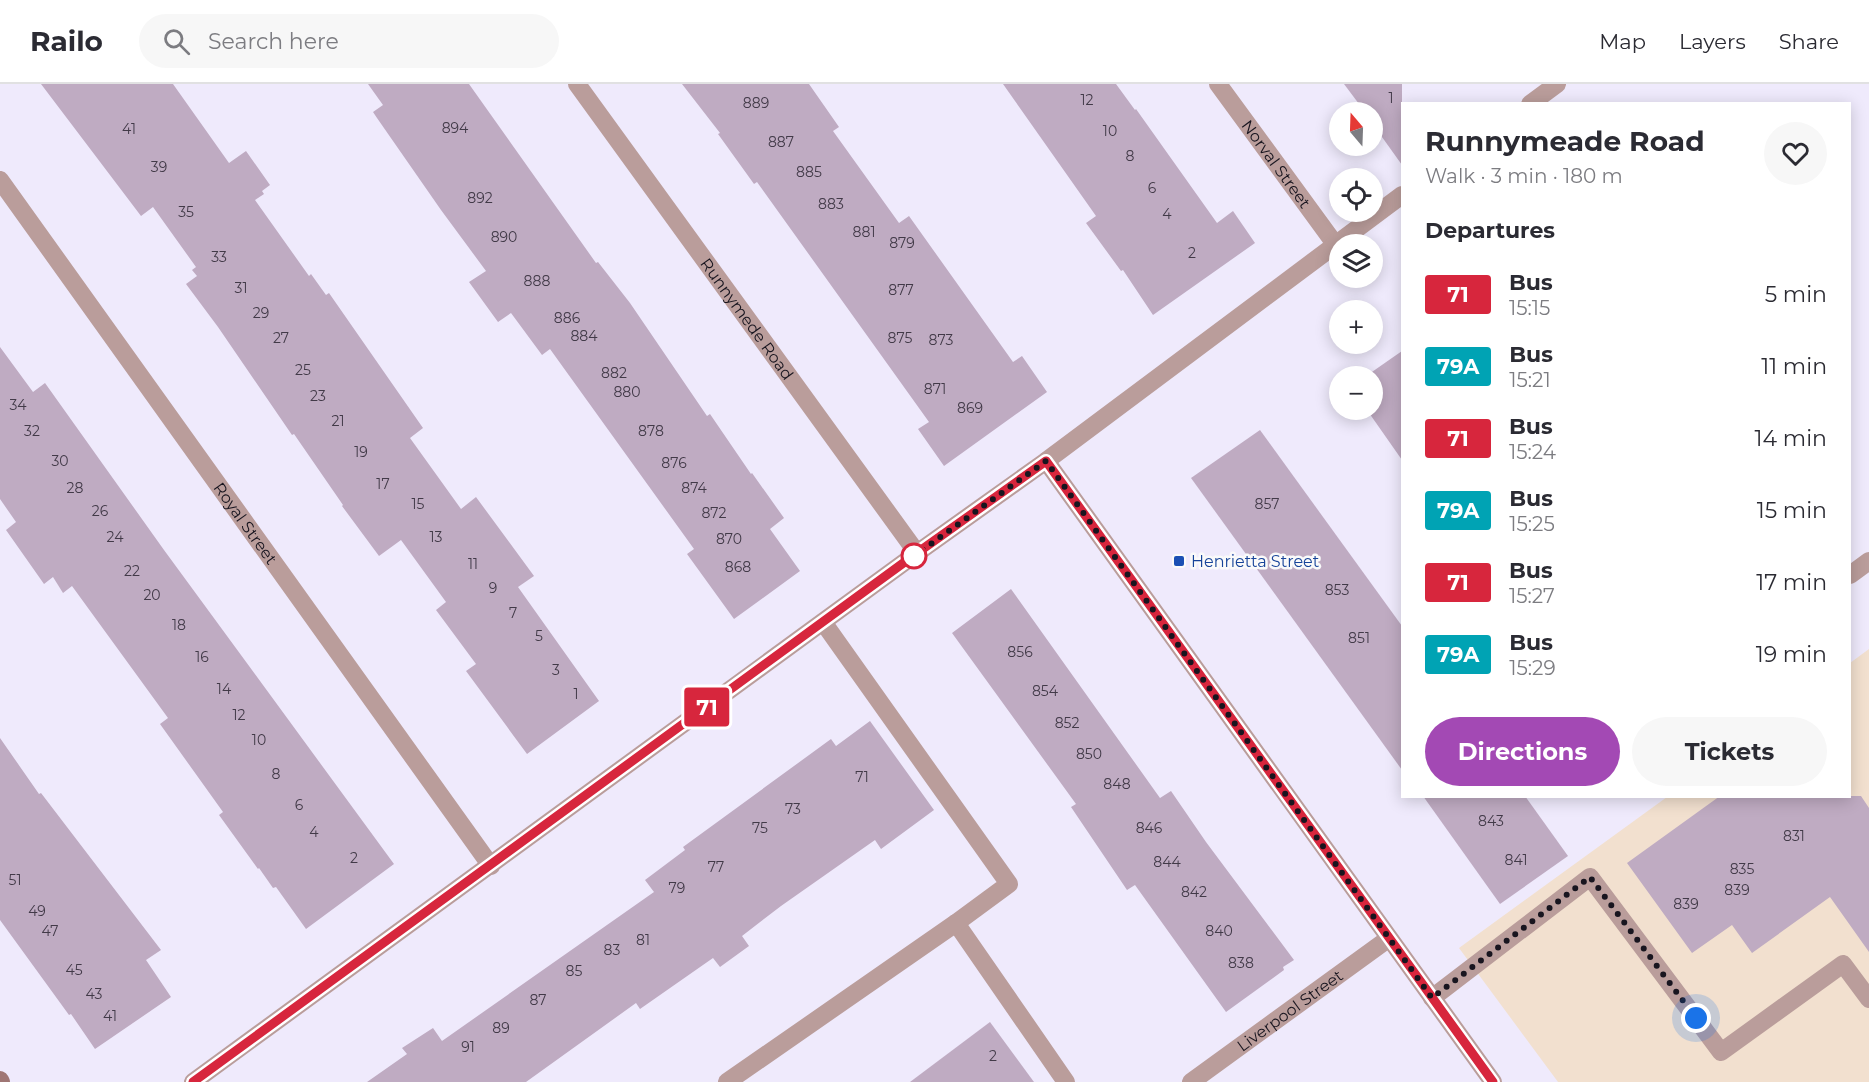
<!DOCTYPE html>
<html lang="en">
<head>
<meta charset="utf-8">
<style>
	body { margin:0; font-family:Montserrat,sans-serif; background:#f7f7f7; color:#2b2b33; height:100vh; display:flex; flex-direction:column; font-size:22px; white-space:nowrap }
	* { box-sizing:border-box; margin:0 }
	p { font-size:20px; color:#7c7c81 }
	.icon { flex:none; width:33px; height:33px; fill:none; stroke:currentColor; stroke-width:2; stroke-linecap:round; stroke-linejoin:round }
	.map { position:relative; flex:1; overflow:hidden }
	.sheet { position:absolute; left:1401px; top:18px; width:450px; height:696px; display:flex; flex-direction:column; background:#fff; border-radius:0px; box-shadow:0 3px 15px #0003 }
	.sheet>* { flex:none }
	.badge { padding:0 12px; border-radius:4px; font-size:21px; line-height:39px }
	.needle { width:39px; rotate:341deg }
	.tools { position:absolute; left:1329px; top:18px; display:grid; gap:12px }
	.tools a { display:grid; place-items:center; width:54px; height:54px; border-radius:50%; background:#fff; box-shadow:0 3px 15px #0003; font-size:30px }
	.you { position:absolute; width:30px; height:30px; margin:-15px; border:4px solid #fff; border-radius:50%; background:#1a73e8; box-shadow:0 0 0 9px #1a73e833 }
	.map>.badge { position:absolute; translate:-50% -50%; box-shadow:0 0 0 3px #fff }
	h2 { padding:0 24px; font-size:22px; line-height:54px }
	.round { display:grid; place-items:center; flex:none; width:63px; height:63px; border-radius:32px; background:#f7f7f7 }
	.overview { display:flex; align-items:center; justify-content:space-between; height:102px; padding:0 24px }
	h1 { font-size:28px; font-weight:700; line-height:45px }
	.button { display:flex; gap:12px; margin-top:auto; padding:12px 24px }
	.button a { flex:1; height:69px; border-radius:36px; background:#a349b4; color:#fff; font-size:24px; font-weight:700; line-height:69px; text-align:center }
	.button a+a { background:#f7f7f7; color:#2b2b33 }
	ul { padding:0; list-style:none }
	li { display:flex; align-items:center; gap:18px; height:72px; padding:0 24px }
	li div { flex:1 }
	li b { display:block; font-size:22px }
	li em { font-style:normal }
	li .badge { min-width:66px; font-weight:700; text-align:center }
	header { display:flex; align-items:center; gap:36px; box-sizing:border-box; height:84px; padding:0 30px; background:#fff; border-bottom:2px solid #e1e1e2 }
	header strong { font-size:28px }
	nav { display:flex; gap:33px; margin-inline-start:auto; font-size:21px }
	.search { width:420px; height:54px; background:#f7f7f7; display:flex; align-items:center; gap:15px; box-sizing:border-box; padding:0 21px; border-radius:33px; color:#7c7c81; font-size:22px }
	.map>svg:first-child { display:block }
</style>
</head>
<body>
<header>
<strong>Railo</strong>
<div class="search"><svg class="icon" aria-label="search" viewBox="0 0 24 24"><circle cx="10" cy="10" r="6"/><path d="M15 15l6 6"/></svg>Search here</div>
<nav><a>Map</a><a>Layers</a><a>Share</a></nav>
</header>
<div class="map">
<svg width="1869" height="998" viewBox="0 0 1869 998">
	<rect width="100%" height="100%" fill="#efeafc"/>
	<polygon fill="#f2e0cf" points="1869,565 1869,998 1558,998 1459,864 1667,713 1850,712 1850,579"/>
	<g fill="#bfabc2">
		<polygon points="41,0 173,0 229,79 246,67 270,101 262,107 264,110 255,116 309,192 311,190 326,211 329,209 423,344 410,354 461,425 476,413 534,492 518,503 599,617 527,670 466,587 476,580 436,526 446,518 401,456 379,472 342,422 343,421 294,350 292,351 218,243 186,200 197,192 192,186 196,183 153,123 141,132"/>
		<polygon points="368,0 469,0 596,179 598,178 630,219 707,332 710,330 751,390 752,389 784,434 770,445 800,487 734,535 687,470 694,465 550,265 542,271 511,229 498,238 469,198 486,187 441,126 377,34 373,28 383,21"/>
		<polygon points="682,0 809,0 839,43 833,47 899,139 909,132 1013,278 1022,272 1047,308 944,382 918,345 929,338 757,98 754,100 718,50 720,49"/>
		<polygon points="1003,0 1116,0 1135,26 1136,25 1217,139 1233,127 1255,159 1153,231 1123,186 1121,187 1086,139 1096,132"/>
		<polygon points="1344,0 1402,0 1402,81 1372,39 1372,28 1365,28"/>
		<polygon points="0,263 33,308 45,299 164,466 394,780 306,845 276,803 273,804 259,784 258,785 219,731 223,728 160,640 168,634 72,502 63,509 53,493 44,500 6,446 16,438 0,415"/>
		<polygon points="1402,267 1402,376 1367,326 1372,326 1372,292 1343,292 1342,290 1369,290"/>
		<polygon points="1260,346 1402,542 1402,686 1191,394"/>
		<polygon points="1011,505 1160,714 1171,707 1206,758 1294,876 1283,883 1284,886 1226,928 1135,801 1127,806 1071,723 1076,720 952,549"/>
		<polygon points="870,637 934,726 881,765 875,756 781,822 742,852 749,862 720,883 713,874 640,925 636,919 526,998 367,998 407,970 402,964 433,944 442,957 654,808 645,796 685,766 683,763 831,655 836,662"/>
		<polygon points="0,654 39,710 41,709 161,866 146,876 171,913 95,965 71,930 69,931 0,836"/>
		<polygon points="1423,712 1525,712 1568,772 1500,820"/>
		<polygon points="1720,712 1861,712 1869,724 1869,868 1830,813 1752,869 1732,841 1692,869 1627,779"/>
		<polygon points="990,938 1034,998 910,998"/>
	</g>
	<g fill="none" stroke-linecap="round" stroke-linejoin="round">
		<g stroke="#ba9d9b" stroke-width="18">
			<polyline points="956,839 1066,998"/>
			<polyline points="1432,914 1590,793 1721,968 1843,880 1869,915"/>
			<polyline points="727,998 956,839 1009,800 823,538"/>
		</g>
		<g stroke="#ba9d9b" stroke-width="18">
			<path id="s1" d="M577,0L917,469"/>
			<path id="s2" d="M1218,0L1335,160"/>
			<polyline points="1530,20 1557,0"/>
			<path id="s3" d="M0,96L491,782"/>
			<polyline points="1046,377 1493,998"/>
			<polyline points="1850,491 1869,477"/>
			<polyline points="193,998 917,469 1046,377 1402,111"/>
			<path id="s4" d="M1191,998L1388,855"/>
		</g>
		<polyline stroke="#9f7674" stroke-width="18" points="0,996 1,998"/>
	</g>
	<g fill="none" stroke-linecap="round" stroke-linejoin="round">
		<g stroke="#fff" stroke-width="14">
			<polyline id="line" points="193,998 917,469 1046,377 1493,998"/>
		</g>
		<use href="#line" stroke="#d7263d" stroke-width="9"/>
		<polyline stroke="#18151f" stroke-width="6" stroke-dasharray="0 10.8" points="914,472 1046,377 1432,914 1590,793 1696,934"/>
	</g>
	<circle fill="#fff" stroke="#d7263d" stroke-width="3" cx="914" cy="472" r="12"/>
	<rect fill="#1a4fb4" stroke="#fafafa" stroke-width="2" x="1173" y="471" width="12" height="12" rx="3"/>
	<g text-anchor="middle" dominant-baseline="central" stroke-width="5" stroke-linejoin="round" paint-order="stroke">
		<g font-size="14" fill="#423a48">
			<text x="1391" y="14">1</text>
			<text x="1087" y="16">12</text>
			<text x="756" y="19">889</text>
			<text x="455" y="44">894</text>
			<text x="129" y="45">41</text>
			<text x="1110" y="47">10</text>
			<text x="781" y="58">887</text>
			<text x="1130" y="72">8</text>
			<text x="159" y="83">39</text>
			<text x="809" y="88">885</text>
			<text x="1152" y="104">6</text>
			<text x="480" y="114">892</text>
			<text x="831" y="120">883</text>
			<text x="186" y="128">35</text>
			<text x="1167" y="130">4</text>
			<text x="864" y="148">881</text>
			<text x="504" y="153">890</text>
			<text x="902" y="159">879</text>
			<text x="1192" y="169">2</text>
			<text x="219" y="173">33</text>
			<text x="537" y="197">888</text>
			<text x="241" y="204">31</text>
			<text x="901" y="206">877</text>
			<text x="261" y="229">29</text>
			<text x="567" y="234">886</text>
			<text x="584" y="252">884</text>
			<text x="281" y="254">27</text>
			<text x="900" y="254">875</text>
			<text x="941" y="256">873</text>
			<text x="303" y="286">25</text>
			<text x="614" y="289">882</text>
			<text x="935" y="305">871</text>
			<text x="627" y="308">880</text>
			<text x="318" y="312">23</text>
			<text x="18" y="321">34</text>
			<text x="970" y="324">869</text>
			<text x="338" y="337">21</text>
			<text x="32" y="347">32</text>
			<text x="651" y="347">878</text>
			<text x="361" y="368">19</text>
			<text x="60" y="377">30</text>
			<text x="674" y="379">876</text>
			<text x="383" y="400">17</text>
			<text x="75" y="404">28</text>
			<text x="694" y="404">874</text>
			<text x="418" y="420">15</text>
			<text x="1267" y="420">857</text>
			<text x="100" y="427">26</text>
			<text x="714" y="429">872</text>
			<text x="115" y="453">24</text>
			<text x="436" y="453">13</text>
			<text x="729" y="455">870</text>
			<text x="473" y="480">11</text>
			<text x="738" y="483">868</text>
			<text x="132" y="487">22</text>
			<text x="493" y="504">9</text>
			<text x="1337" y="506">853</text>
			<text x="152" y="511">20</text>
			<text x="513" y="529">7</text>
			<text x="179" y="541">18</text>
			<text x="539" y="552">5</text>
			<text x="1359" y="554">851</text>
			<text x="1020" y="568">856</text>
			<text x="202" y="573">16</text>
			<text x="556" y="586">3</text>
			<text x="224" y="605">14</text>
			<text x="1045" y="607">854</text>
			<text x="576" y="610">1</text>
			<text x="239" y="631">12</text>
			<text x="1067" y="639">852</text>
			<text x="259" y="656">10</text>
			<text x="1089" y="670">850</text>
			<text x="276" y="690">8</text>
			<text x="862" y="693">71</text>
			<text x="1117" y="700">848</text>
			<text x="299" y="721">6</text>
			<text x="793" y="725">73</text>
			<text x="1491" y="737">843</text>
			<text x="760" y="744">75</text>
			<text x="1149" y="744">846</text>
			<text x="314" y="748">4</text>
			<text x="1794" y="752">831</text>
			<text x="354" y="774">2</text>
			<text x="1516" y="776">841</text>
			<text x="1167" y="778">844</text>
			<text x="716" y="783">77</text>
			<text x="1742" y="785">835</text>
			<text x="15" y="796">51</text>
			<text x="677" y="804">79</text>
			<text x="1737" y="806">839</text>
			<text x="1194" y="808">842</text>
			<text x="1686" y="820">839</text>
			<text x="37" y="827">49</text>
			<text x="50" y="847">47</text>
			<text x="1219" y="847">840</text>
			<text x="643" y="856">81</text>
			<text x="612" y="866">83</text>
			<text x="1241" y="879">838</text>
			<text x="74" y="886">45</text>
			<text x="574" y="887">85</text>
			<text x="94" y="910">43</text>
			<text x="538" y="916">87</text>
			<text x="110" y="932">41</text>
			<text x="501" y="944">89</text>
			<text x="468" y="963">91</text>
			<text x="993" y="972">2</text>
		</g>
		<g font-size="16" fill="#18151f" stroke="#fafafa">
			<text stroke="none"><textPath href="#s2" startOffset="99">Norval Street</textPath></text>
			<text stroke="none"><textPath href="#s1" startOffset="290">Runnymede Road</textPath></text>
			<text stroke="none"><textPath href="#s3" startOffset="422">Royal Street</textPath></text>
			<text stroke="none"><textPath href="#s4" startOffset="122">Liverpool Street</textPath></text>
		</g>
		<g font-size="16" fill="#164399" stroke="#fafafa" text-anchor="start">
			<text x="1191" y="477">Henrietta Street</text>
		</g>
	</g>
</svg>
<div class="tools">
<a><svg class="needle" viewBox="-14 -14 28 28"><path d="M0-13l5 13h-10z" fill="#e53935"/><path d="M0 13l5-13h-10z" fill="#7c7c81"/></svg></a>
<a><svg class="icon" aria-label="locate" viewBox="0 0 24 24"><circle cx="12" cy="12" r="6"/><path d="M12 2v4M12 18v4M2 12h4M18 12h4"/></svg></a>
<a><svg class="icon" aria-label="layers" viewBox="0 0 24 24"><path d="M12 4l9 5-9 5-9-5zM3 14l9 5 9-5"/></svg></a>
<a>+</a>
<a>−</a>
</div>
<div class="you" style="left:1696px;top:934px"></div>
<b class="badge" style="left:707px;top:623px;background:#d7263d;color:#fff">71</b>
<section class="sheet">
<div class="overview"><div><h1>Runnymeade Road</h1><p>Walk · 3 min · 180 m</p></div><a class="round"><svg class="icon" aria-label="heart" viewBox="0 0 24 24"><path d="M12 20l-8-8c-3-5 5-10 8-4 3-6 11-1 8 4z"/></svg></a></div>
<h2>Departures</h2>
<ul>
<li><span class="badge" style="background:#d7263d;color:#fff">71</span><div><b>Bus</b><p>15:15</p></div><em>5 min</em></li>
<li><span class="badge" style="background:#00a3b4;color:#fff">79A</span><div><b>Bus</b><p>15:21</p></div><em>11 min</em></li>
<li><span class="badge" style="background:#d7263d;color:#fff">71</span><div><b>Bus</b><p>15:24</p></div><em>14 min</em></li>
<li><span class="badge" style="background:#00a3b4;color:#fff">79A</span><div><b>Bus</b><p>15:25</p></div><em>15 min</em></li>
<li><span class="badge" style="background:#d7263d;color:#fff">71</span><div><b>Bus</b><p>15:27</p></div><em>17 min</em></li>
<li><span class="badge" style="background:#00a3b4;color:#fff">79A</span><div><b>Bus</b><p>15:29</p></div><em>19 min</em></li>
</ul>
<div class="button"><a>Directions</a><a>Tickets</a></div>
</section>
</div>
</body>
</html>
